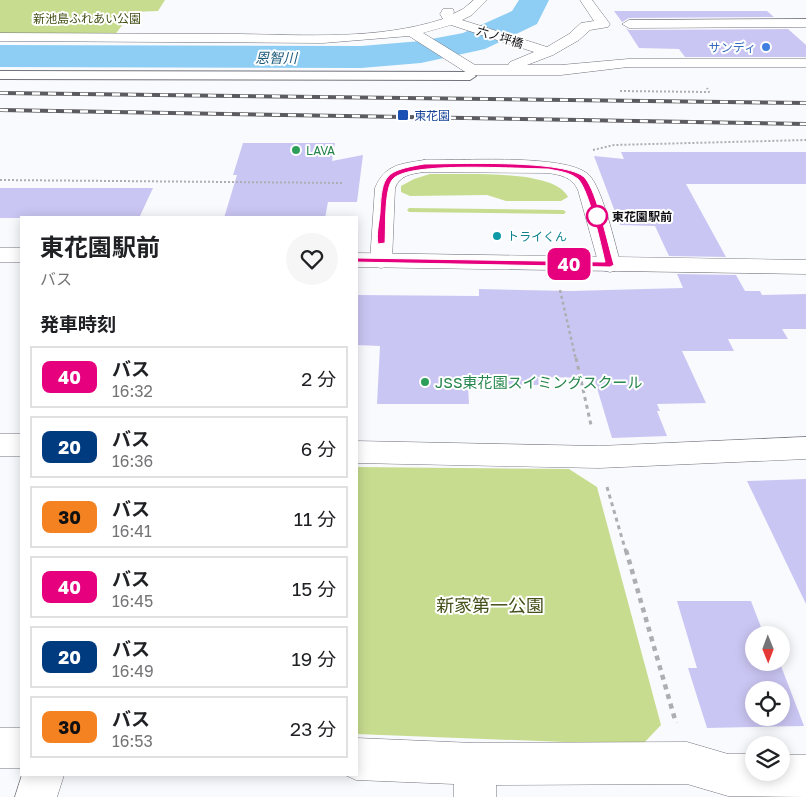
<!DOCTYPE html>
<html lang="ja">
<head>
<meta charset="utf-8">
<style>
	body { margin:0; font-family:"Golos Text","Noto Sans JP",sans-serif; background:#f6f6f6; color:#202124; height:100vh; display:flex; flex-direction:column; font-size:19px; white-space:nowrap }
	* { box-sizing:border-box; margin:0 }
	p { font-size:16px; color:#757577 }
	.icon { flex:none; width:28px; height:28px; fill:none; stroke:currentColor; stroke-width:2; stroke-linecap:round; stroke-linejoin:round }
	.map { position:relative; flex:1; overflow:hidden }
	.drawer { position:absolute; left:20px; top:216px; width:338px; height:560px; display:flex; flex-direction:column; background:#fff; border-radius:0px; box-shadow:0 2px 12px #0003 }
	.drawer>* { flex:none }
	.badge { padding:0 10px; border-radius:8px; font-size:18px; line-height:32px }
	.needle { width:32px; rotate:179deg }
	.tools { position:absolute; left:745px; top:626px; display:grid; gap:10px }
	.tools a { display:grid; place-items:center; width:45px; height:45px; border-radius:50%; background:#fff; box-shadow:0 2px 12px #0003; font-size:25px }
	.map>.badge { position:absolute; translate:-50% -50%; box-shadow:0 0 0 2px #fff }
	h2 { padding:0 20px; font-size:19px; line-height:45px }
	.round { display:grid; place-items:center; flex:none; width:52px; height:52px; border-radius:26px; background:#f6f6f6 }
	.head { display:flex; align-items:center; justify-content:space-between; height:85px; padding:0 20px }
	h1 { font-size:24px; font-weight:700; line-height:38px }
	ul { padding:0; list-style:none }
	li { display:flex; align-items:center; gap:15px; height:62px; margin:0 10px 8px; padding:0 10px; border:2px solid #e0e0e0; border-radius:0px }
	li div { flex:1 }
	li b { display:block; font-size:19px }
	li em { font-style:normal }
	li .badge { min-width:55px; font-weight:700; text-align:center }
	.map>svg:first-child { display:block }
</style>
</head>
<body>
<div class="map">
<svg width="806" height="797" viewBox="0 0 806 797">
	<rect width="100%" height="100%" fill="#f9fafe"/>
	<g fill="#c7dc8f">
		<polygon points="0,0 165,0 158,11 132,12 114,36 0,36"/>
		<path d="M430,174C459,175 555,168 568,197L561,201H506L487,195L410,196L401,192V186L414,179Z"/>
		<polygon points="409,208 563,210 566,212 564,214 409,212 407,210"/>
		<polygon points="356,467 569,469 597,487 661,725 642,745 356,734"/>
	</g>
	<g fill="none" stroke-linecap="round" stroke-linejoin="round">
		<polygon fill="#8fcef4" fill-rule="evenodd" points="519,0 549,0 537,24 485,49 421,63 361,68 0,67 0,45 361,46 421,41 463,33 512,11"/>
	</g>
	<g fill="#cac6f3" fill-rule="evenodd">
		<polygon points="614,11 767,11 774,17 629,18 622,22"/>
		<polygon points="626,28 629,30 788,29 806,45 806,57 685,57 679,49 639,48"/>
		<polygon points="243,143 335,143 332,161 363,155 357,202 328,202 325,218 224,218 237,175 233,175"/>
		<polygon points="621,152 806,152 806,184 686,184 726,257 669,256 655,226 620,225 594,156 624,159"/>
		<polygon points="0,188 153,188 139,218 0,218"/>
		<polygon points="677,274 736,275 745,291 760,291 762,295 806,294 806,329 782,329 788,339 728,339 734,351 682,351 706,403 657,404 660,411 657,411 667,436 612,438 594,378 538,377 539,385 468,384 469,404 377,404 380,346 356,345 356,295 479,296 479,289 571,291 683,288"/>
		<polygon points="806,479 806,604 747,481"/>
		<path d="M677,601H751L764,635H754V662H774L775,667L781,666L804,726L707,728L688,668H697ZM754,690H781V718H754Z"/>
	</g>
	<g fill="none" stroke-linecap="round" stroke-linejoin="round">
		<g stroke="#72737c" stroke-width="2">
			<polygon id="lane" points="0,71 470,72 476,76 470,80 0,79"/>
		</g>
		<g stroke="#72737c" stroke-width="1">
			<g id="street">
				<path d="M474,0H487L472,15L462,20L547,47L569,34L581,23L594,21L580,0H592L610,24L608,27L590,30L579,40L553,55L527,65H561L628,59H806V67H628L561,75H472L467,73L409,36L323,43L0,41V33C80,33 160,34 240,34C307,35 378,40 443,19L440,14L443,9H453L454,12L453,14L463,9ZM451,25L534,52L510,62L508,65H475L423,33Z"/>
				<polygon points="806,19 806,27 629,28 622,24 629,20"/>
				<path d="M424,160C458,161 567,153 589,175C603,189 615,245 621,265L618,270L610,272L602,270L599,265L578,190C572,177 561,175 548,173L424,172C411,174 400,175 395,188L392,261L389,266L381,268L373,266L370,261L375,188C385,164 401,164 424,160Z"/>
				<rect x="0" y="434" width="21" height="22"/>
				<polygon points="806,437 806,459 599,468 356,463 356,441 599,446"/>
				<rect x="0" y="728" width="21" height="40"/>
				<polygon points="356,738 474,743 687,742 728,754 754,754 754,772 781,772 781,755 806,755 806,797 728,796 687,784 496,785 496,797 454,797 454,784 356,780 345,775 356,775"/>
			</g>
		</g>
		<g stroke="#72737c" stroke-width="1">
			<g id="secondary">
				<rect x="0" y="248" width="21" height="14"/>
				<polygon points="356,253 806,260 806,274 356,267"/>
				<polygon points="22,775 64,775 57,797 15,797"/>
			</g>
		</g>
		<g stroke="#aeaeb2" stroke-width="2" stroke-dasharray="2 2" stroke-linecap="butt">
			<polyline points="620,91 709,92 707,88"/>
			<polyline points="593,150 614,145 806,140"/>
			<polyline points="0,180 343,183"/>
		</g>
		<polyline stroke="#aeaeb2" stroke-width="2.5" stroke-dasharray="3 3" stroke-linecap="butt" points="560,290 576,360"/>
		<g stroke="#aeaeb2" stroke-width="3" stroke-dasharray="4 4" stroke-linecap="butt">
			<polyline points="576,358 591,425"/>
			<polyline points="607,487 626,552"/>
		</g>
		<polyline stroke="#aeaeb2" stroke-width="4.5" stroke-dasharray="5 5" stroke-linecap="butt" points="626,550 676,723"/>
		<use href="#lane" fill="#fff" fill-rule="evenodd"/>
		<use href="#street" fill="#fff" fill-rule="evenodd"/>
		<use href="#secondary" fill="#fff" fill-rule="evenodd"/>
		<g stroke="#5c5c60" stroke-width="4">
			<g id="rail">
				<polyline points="0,93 806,103"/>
				<polyline points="0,110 806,124"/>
			</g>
		</g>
		<use href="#rail" stroke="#fff" stroke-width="2.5" stroke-dasharray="8" stroke-linecap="butt"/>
	</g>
	<path fill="#e6007e" stroke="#fff" d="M424,164C453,164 568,159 585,178C597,192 608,245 614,265L610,267L353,262L352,260L356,258L605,262C601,245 589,190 578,179C569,172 558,171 548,169C520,169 409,161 393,179C384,188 386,229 385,243L378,244C376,235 379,223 380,213C382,174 385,171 424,164Z"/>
	<circle fill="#3f7fe0" stroke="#fff" stroke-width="2" cx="766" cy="47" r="5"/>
	<rect fill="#1a4fb4" stroke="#fff" stroke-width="2" x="397" y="109" width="12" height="12" rx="2.5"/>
	<g fill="#2e9e5b" stroke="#fff" stroke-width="2">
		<circle cx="296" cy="150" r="5"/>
		<circle cx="425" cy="382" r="5"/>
	</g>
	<circle fill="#fff" stroke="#e6007e" stroke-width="2.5" cx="597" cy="216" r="10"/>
	<circle fill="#0f9aa8" stroke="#fff" stroke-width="2" cx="497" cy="236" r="5"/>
	<g text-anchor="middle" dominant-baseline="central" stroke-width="4" stroke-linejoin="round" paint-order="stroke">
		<g font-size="12" fill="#435018" stroke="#fff">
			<text x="87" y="18">新池島ふれあい公園</text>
		</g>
		<g font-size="12" fill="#101014" stroke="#fff">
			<text transform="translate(500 37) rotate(17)">六ノ坪橋</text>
		</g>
		<g font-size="12" fill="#366cbe" stroke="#fff" text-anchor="end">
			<text x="756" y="47">サンディ</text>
		</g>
		<g font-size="12" fill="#164399" stroke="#fff" text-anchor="start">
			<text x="414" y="115">東花園</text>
		</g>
		<g font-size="12" fill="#27864d" stroke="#fff" text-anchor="start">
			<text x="306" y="150">LAVA</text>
		</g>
		<g font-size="12" font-weight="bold" fill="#101014" stroke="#fff" text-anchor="start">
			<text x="612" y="216">東花園駅前</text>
		</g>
		<g font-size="12" fill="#0d838f" stroke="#fff" text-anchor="start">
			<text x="507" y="236">トライくん</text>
		</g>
		<g font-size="14" font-style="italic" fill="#1f5c7c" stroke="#fff">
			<text x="276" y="57">恩智川</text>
		</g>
		<g font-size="15" fill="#27864d" stroke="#fff" text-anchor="start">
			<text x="435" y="382">JSS東花園スイミングスクール</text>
		</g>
		<g font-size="18" fill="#435018" stroke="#fff">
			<text x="490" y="605">新家第一公園</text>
		</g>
	</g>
</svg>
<div class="tools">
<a><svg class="needle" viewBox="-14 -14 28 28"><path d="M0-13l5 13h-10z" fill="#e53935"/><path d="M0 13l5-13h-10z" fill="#757577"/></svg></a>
<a><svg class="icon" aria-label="locate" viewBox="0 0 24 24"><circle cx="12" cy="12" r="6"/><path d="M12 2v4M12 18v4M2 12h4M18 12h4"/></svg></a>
<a><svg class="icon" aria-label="layers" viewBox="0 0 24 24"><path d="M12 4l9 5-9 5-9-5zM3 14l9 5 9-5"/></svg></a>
</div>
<b class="badge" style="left:569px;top:264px;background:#e6007e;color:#fff">40</b>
<section class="drawer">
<div class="head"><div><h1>東花園駅前</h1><p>バス</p></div><a class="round"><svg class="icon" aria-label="heart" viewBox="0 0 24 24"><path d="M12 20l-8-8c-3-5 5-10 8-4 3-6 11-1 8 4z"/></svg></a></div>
<h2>発車時刻</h2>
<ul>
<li><span class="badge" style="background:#e6007e;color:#fff">40</span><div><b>バス</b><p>16:32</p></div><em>2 分</em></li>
<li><span class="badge" style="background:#003b80;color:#fff">20</span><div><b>バス</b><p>16:36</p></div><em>6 分</em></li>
<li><span class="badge" style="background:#f58220;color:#111">30</span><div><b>バス</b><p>16:41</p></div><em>11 分</em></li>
<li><span class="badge" style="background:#e6007e;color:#fff">40</span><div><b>バス</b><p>16:45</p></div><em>15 分</em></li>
<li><span class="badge" style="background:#003b80;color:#fff">20</span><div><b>バス</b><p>16:49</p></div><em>19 分</em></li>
<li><span class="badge" style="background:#f58220;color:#111">30</span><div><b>バス</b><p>16:53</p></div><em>23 分</em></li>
</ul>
</section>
</div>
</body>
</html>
